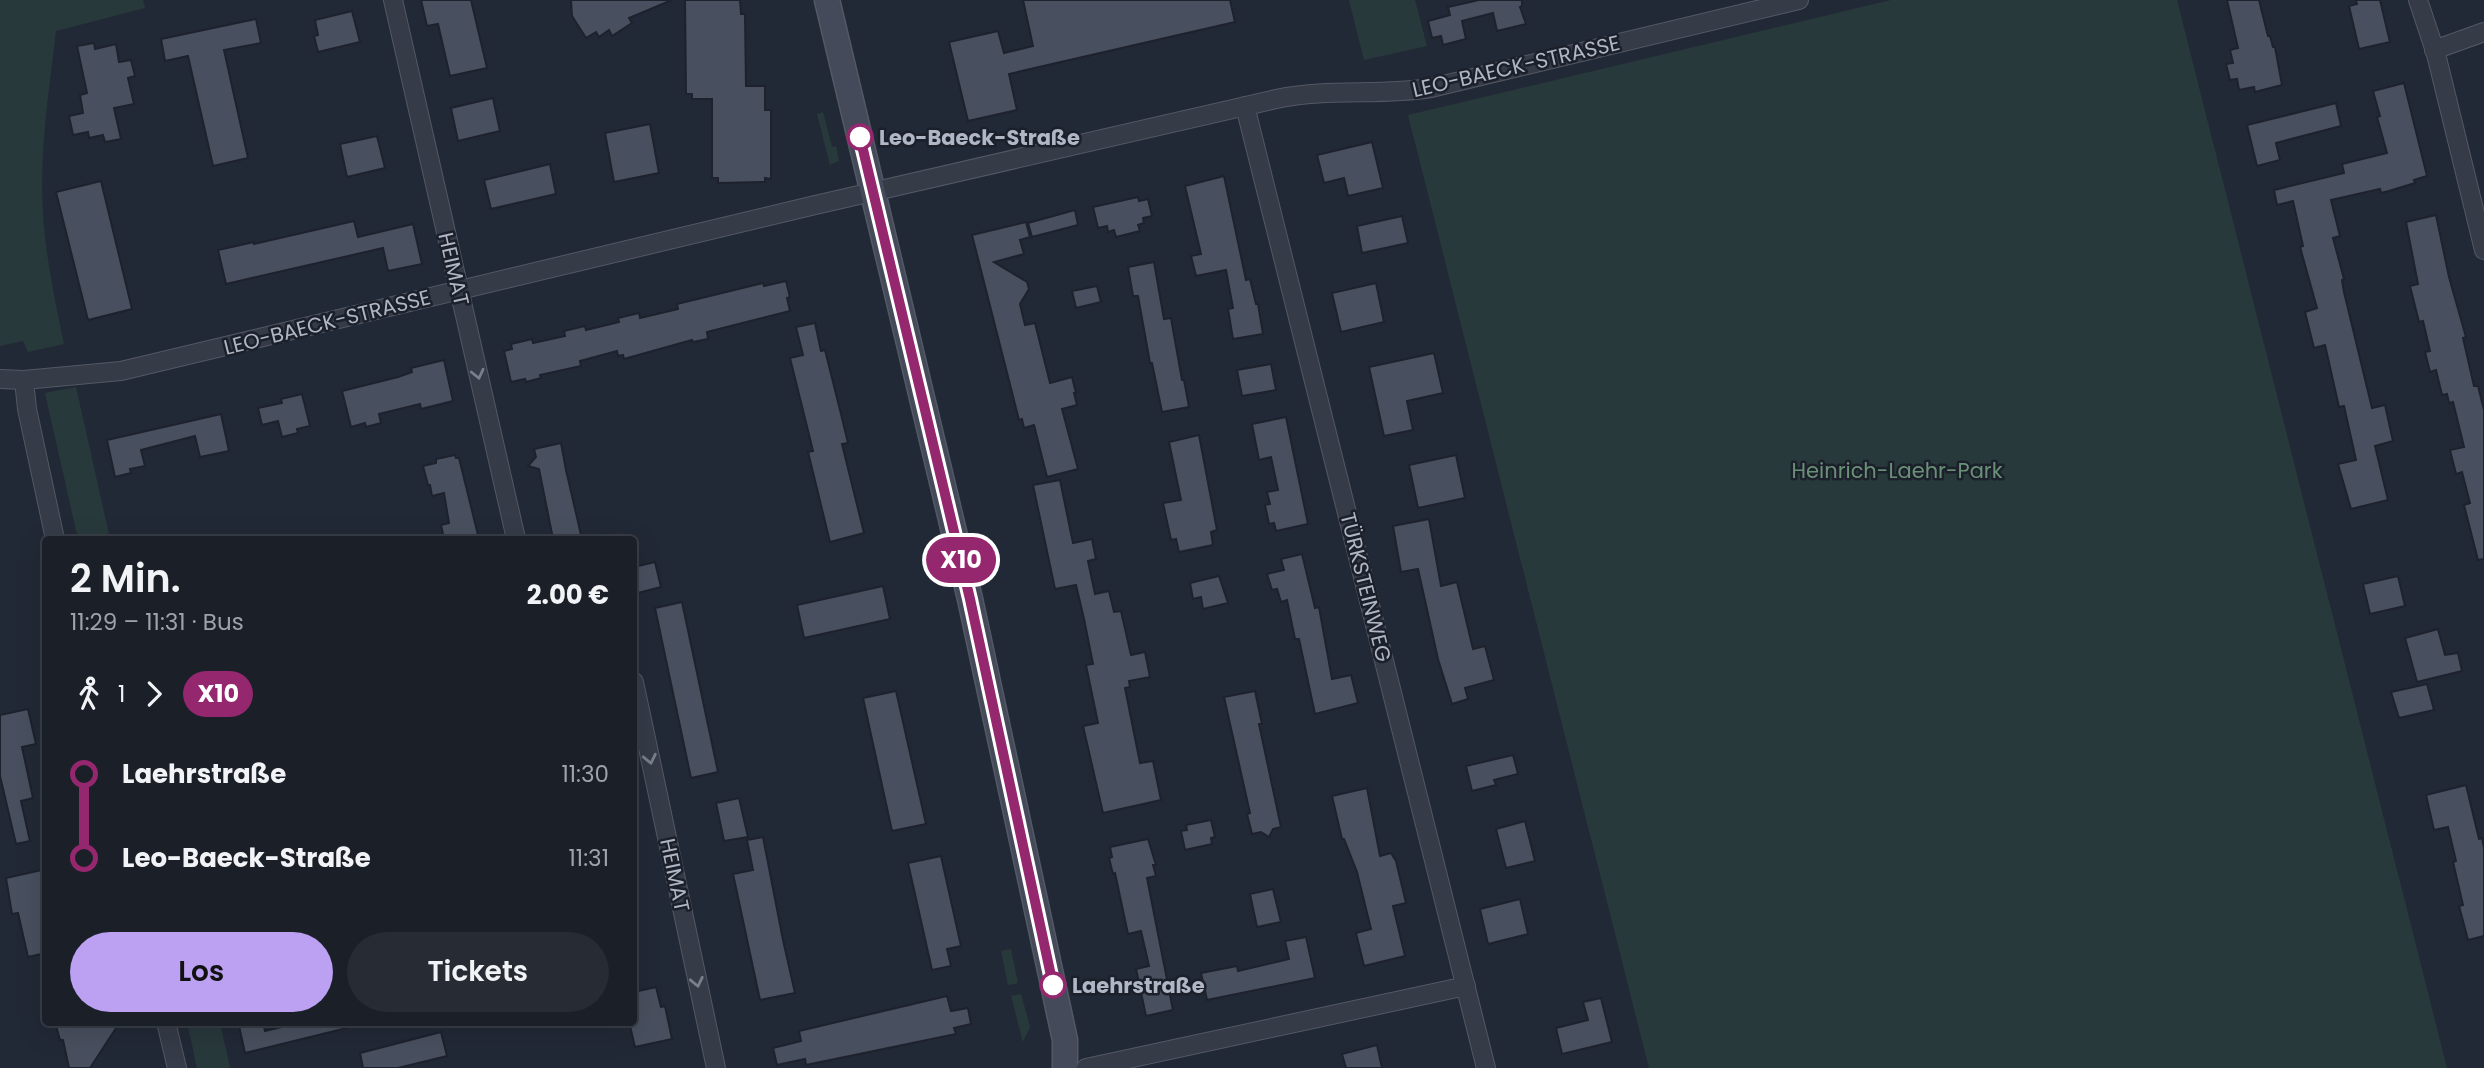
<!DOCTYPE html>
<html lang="de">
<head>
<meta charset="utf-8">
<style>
	body { margin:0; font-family:Poppins,sans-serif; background:#272c34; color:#f1f3f6; height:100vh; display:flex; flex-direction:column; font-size:26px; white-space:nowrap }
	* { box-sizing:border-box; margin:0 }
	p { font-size:23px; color:#9fa2a8 }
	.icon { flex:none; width:38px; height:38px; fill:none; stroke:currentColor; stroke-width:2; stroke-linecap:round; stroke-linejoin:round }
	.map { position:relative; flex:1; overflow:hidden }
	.details { position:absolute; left:42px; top:536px; width:595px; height:490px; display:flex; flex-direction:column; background:#1a1f28; border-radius:7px; box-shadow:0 7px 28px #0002,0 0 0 2px #383d45 }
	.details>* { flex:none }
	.badge { padding:0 14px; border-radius:23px; font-size:24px; line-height:46px }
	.map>.badge { position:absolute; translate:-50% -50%; box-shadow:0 0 0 4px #fff }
	.legs { display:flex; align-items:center; gap:10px; height:77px; padding:0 28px; font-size:23px }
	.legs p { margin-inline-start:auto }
	.headline { display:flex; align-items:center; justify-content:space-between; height:119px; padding:0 28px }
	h1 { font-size:38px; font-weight:600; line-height:52px }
	.cta { display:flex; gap:14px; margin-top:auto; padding:14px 28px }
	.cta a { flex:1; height:80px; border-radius:42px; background:#bca0f2; color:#111; font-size:28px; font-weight:600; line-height:80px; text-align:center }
	.cta a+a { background:#272c34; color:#f1f3f6 }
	ul { padding:0 28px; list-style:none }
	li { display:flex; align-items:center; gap:24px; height:84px; font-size:26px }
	li i { display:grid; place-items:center; width:10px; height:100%; margin:0 9px; background:currentColor }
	li i::after { content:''; width:18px; height:18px; margin:-9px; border:5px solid; border-radius:50%; background:#1a1f28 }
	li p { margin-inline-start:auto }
	li:first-child i { background:linear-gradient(#0000 50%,currentColor 0) }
	li:last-child i { background:linear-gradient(currentColor 50%,#0000 0) }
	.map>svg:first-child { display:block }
</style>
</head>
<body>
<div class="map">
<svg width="2484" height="1068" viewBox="0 0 2484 1068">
	<rect width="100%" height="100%" fill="#222936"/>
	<g fill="#28393b">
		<path d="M0,0H143L145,8L56,31C50,82 42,134 42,186C42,239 53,292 64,344L28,352L23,341L0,346Z"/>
		<polygon points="1349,0 1415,0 1427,46 1364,60"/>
		<polygon points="1891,0 2177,0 2447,1068 1649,1068 1408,115"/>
		<polygon points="823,112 832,147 836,146 839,161 830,165 817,114"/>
		<polygon points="76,387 110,539 78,539 45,393"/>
		<polygon points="1011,949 1018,983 1008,985 1001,951"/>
		<polygon points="1021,994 1030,1027 1023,1042 1011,996"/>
		<polygon points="187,1022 220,1022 230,1068 197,1068"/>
	</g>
	<g fill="#484f5e" stroke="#1d222d" stroke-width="2">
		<polygon points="421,0 471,0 487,68 450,76 438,24 427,26"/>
		<polygon points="571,0 672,0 629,18 632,23 612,36 609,30 599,37 596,32 586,38 572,16"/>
		<polygon points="685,0 740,0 741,14 745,14 746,86 765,86 765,110 771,110 771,179 765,178 765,182 718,183 718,178 712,178 712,99 692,99 692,94 686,94"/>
		<polygon points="1023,0 1230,0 1235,22 1009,74 1017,110 968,121 949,42 998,31 1004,53 1033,46"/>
		<polygon points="1479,0 1522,0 1522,6 1520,7 1526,24 1497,31 1493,13 1462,21 1466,39 1443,45 1441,36 1432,38 1428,21 1450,15 1448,7"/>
		<polygon points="2227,0 2259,0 2268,36 2270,36 2273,47 2275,47 2282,85 2255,92 2254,87 2239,90 2237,79 2230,80 2226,64 2233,63 2230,50 2238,48"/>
		<polygon points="2356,0 2380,0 2390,42 2359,49 2349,6 2357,4"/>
		<polygon points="352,11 360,42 318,52 314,36 318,35 315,20"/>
		<polygon points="256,19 261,43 224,50 248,158 213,166 188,56 165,61 161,39"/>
		<polygon points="94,43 95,49 116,44 119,62 131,60 135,76 128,78 134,104 114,108 121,139 105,142 103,135 89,138 88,132 73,135 69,116 83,113 80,95 87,93 77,46"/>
		<polygon points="2404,83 2427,176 2414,180 2415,183 2389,191 2381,193 2380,189 2331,200 2340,236 2333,238 2344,279 2342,280 2344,292 2372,408 2385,405 2393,441 2375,446 2388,500 2351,509 2338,464 2356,460 2344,406 2339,407 2325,345 2314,348 2305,312 2317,308 2300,247 2303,246 2293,201 2277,205 2274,190 2344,173 2342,164 2387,153 2377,117 2380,116 2373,91"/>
		<polygon points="493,98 500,131 458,141 451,108"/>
		<polygon points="2336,103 2341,126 2276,143 2280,160 2257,166 2247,125"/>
		<polygon points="650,124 659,173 614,182 605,133"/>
		<polygon points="377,136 385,168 347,177 340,144"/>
		<polygon points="1372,142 1383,188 1348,196 1344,178 1324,183 1317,155"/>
		<polygon points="550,164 556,194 491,209 484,180"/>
		<polygon points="1224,176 1246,280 1250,279 1256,304 1258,304 1263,334 1233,339 1228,309 1233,308 1226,270 1196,276 1191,256 1201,254 1185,186"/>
		<polygon points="101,181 132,309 88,320 56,192"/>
		<polygon points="1138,197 1139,201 1148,199 1152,216 1143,218 1144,223 1138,225 1140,231 1116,237 1114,230 1108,232 1107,226 1098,228 1093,207"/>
		<polygon points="1075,210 1078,225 1032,237 1028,223"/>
		<polygon points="2436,215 2449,277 2466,337 2463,338 2474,386 2478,386 2484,410 2484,559 2478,560 2464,505 2470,503 2462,472 2456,474 2450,450 2464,447 2453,402 2449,403 2447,394 2442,395 2436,370 2430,372 2425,352 2430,351 2423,321 2419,322 2410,286 2418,284 2406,222"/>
		<polygon points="1402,216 1408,243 1362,253 1357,226"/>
		<polygon points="354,221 358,237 413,224 422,264 388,271 383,248 226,284 218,250 254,242 254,244"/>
		<polygon points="1026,222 1030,237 1020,240 1024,254 994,262 1027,282 1029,289 1020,304 1025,325 1035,323 1050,383 1072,377 1076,393 1074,393 1077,405 1062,409 1078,469 1047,477 1034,425 1024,428 1022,419 1019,420 972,235"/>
		<polygon points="1154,262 1164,319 1171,318 1182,380 1184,380 1189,407 1162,412 1152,363 1150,363 1138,296 1133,296 1128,267"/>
		<polygon points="786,281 790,297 787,298 790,311 707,332 708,339 693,342 692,340 624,359 623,355 618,356 617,351 580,361 581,366 540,375 541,378 526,382 525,379 511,382 504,351 512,349 511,344 532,339 533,343 565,336 564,331 585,326 586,330 619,322 618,318 639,313 640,318 678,309 677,304 763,283 764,286"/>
		<polygon points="1376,283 1384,322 1341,332 1332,293"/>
		<polygon points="1097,286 1101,302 1076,308 1072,291"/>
		<polygon points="815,323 821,351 825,350 842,418 848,443 842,444 864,533 830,542 808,452 813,451 790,358 803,355 796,327"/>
		<polygon points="1434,353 1443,393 1407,401 1413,430 1384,436 1369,367"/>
		<polygon points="444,360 453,401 421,409 420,404 379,414 381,423 366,427 365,423 351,427 342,391 398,377 412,372 411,368"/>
		<polygon points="1271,364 1276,390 1242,396 1237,370"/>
		<polygon points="302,394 310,426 297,429 298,433 282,437 278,421 262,425 258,408 282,403 281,399"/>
		<polygon points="221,414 229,451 200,457 195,436 141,450 145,466 130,469 131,473 115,477 107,440"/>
		<polygon points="1286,417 1308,524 1276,531 1274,523 1269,524 1265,505 1270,504 1267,492 1278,490 1271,457 1259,460 1252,424"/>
		<polygon points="1199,435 1217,530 1211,532 1213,545 1179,552 1176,539 1171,540 1163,503 1181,500 1169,442"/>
		<polygon points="561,443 566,470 582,539 553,539 539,469 528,466 536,457 534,449"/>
		<polygon points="455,455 456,458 459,458 479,539 444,539 441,525 449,523 444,493 432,496 430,485 428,485 423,466 436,463 436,459"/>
		<polygon points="1456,455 1465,498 1418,508 1409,465"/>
		<polygon points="1060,480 1073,543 1092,539 1096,559 1088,561 1095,594 1109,591 1114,612 1121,611 1131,655 1145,652 1150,677 1129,681 1130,687 1125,688 1140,763 1153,761 1161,800 1103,813 1083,726 1098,723 1086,665 1093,664 1084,619 1076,585 1055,589 1033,485"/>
		<polygon points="1429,519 1441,586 1457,582 1473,649 1485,646 1494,680 1465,688 1468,699 1452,704 1438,659 1418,569 1401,572 1393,526"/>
		<polygon points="1302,554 1315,608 1319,607 1332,679 1351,675 1358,703 1315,714 1299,639 1295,639 1287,600 1281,602 1277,589 1272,590 1267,574 1284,570 1281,559"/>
		<polygon points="655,562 661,587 634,594 634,567"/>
		<polygon points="1219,576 1228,603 1203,609 1201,597 1193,599 1190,583"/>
		<polygon points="2398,576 2405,606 2370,614 2363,584"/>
		<polygon points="883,586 890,619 804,638 797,605"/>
		<polygon points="682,602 718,772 691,778 655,608"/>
		<polygon points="2438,629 2445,655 2458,653 2462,671 2417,682 2405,638"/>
		<polygon points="2427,684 2434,710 2399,718 2391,692"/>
		<polygon points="896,691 926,824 892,831 863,698"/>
		<polygon points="1255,691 1262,724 1259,724 1281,827 1273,829 1269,837 1261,832 1252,834 1247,814 1250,813 1224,697"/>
		<polygon points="28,709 36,744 22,747 33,798 21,801 30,841 16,844 0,776 0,715"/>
		<polygon points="1513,755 1518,774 1494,780 1496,785 1472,791 1466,766"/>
		<polygon points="2466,785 2479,839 2482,838 2484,848 2484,936 2468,940 2459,906 2463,905 2453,862 2456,861 2448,827 2434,830 2426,795"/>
		<polygon points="1367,788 1380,856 1391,853 1396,861 1406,903 1393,906 1405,956 1364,966 1356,933 1371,929 1357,872 1344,839 1342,839 1332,796"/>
		<polygon points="739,798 748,837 724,841 716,803"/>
		<polygon points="1211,820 1215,837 1211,838 1212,844 1185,850 1181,831 1187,830 1186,825"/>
		<polygon points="1525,821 1535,861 1506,868 1496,829"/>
		<polygon points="763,837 783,940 795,993 760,1000 733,874 753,870 747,840"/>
		<polygon points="1148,839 1156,865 1153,865 1156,876 1147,878 1173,1010 1146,1016 1136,969 1149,966 1141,931 1128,934 1115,873 1113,874 1109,858 1112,857 1110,847"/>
		<polygon points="941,856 961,946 947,949 951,966 932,970 908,863"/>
		<polygon points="46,869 46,953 28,957 18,913 12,914 6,878"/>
		<polygon points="1273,889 1281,922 1257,927 1250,894"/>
		<polygon points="1520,899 1528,934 1488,944 1480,909"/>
		<polygon points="1306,937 1315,978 1207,1000 1201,973 1237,966 1238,971 1289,959 1285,941"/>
		<polygon points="656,987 661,1007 665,1006 672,1039 635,1047 629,1022 634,1022 634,992"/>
		<polygon points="947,996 951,1011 968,1008 971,1024 954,1028 956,1034 806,1065 805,1059 777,1065 773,1048 801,1041 799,1031"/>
		<polygon points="1601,998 1612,1042 1562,1054 1556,1028 1588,1020 1583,1002"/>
		<polygon points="55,1022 120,1022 90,1068 69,1068 63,1040 60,1040"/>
		<polygon points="254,1022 263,1022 265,1031 302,1022 346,1022 347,1028 245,1053 239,1026"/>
		<polygon points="441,1032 447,1056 398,1068 363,1068 360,1053"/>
		<polygon points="1377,1045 1382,1068 1346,1068 1342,1054"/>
	</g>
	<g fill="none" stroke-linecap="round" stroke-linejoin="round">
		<g stroke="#535964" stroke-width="20">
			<g id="minor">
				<polyline points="393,0 516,539"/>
				<polyline points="2418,0 2436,54 2484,250"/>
				<polyline points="2434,50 2484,32"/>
				<polyline points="1245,106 1486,1068"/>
				<path d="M0,379L24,380L121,371L811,206L1276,99C1328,88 1379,96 1431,88L1799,0"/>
				<polyline points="24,380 27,409 55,539"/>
				<polyline points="634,682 716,1068"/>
				<polyline points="166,1022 177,1068"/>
				<polyline points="1086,1068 1466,986"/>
			</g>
		</g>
		<g stroke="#535964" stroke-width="27">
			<polyline id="secondary" points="827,0 970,599 1065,1040 1065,1068"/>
		</g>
		<use href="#minor" stroke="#353b47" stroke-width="18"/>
		<use href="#secondary" stroke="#444a59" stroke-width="24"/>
	</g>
	<defs><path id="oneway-chevron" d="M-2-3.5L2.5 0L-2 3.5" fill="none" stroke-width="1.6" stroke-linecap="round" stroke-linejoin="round" transform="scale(1.75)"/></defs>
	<g stroke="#797f8b">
		<use href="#oneway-chevron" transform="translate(478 374) rotate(77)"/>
		<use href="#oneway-chevron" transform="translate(650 759) rotate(78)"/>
		<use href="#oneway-chevron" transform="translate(697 982) rotate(78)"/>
	</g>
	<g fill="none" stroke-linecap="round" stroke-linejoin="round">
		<g stroke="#fff" stroke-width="16">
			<polyline id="line-1" points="860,137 970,599 1053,985"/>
		</g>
		<use href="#line-1" stroke="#95276e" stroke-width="10"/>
	</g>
	<g fill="#fff" stroke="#95276e" stroke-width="3.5">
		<circle cx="860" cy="137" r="12"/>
		<circle cx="1053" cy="985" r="12"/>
	</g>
	<g text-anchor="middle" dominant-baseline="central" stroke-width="5" stroke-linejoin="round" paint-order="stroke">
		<g font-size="21" fill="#b0b6c3" stroke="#1b202b">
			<text transform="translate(1516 66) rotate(-13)">LEO-BAECK-STRASSE</text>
			<text transform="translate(454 269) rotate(77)">HEIMAT</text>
			<text transform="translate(327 322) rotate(-14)">LEO-BAECK-STRASSE</text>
			<text transform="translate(1366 587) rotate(76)">TÜRKSTEINWEG</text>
			<text transform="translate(675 875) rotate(78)">HEIMAT</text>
		</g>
		<g font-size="21" font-weight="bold" fill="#b0b6c3" stroke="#1b202b" text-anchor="start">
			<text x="879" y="137">Leo-Baeck-Straße</text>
			<text x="1072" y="985">Laehrstraße</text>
		</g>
		<g font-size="21" fill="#6a9177" stroke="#1b202b">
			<text x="1897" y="470">Heinrich-Laehr-Park</text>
		</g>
	</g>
</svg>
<b class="badge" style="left:961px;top:560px;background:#95276e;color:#fff">X10</b>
<section class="details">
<div class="headline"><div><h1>2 Min.</h1><p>11:29 – 11:31 · Bus</p></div><b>2.00 €</b></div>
<div class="legs"><svg class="icon" aria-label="walk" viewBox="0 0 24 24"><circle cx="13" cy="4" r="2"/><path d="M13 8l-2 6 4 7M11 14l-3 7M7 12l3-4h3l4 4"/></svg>1<svg class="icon" aria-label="forward" viewBox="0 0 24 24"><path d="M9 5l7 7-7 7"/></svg><b class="badge" style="background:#95276e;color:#fff">X10</b></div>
<ul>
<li><i style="color:#95276e"></i><b>Laehrstraße</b><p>11:30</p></li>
<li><i style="color:#95276e"></i><b>Leo-Baeck-Straße</b><p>11:31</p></li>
</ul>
<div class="cta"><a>Los</a><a>Tickets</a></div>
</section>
</div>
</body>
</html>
